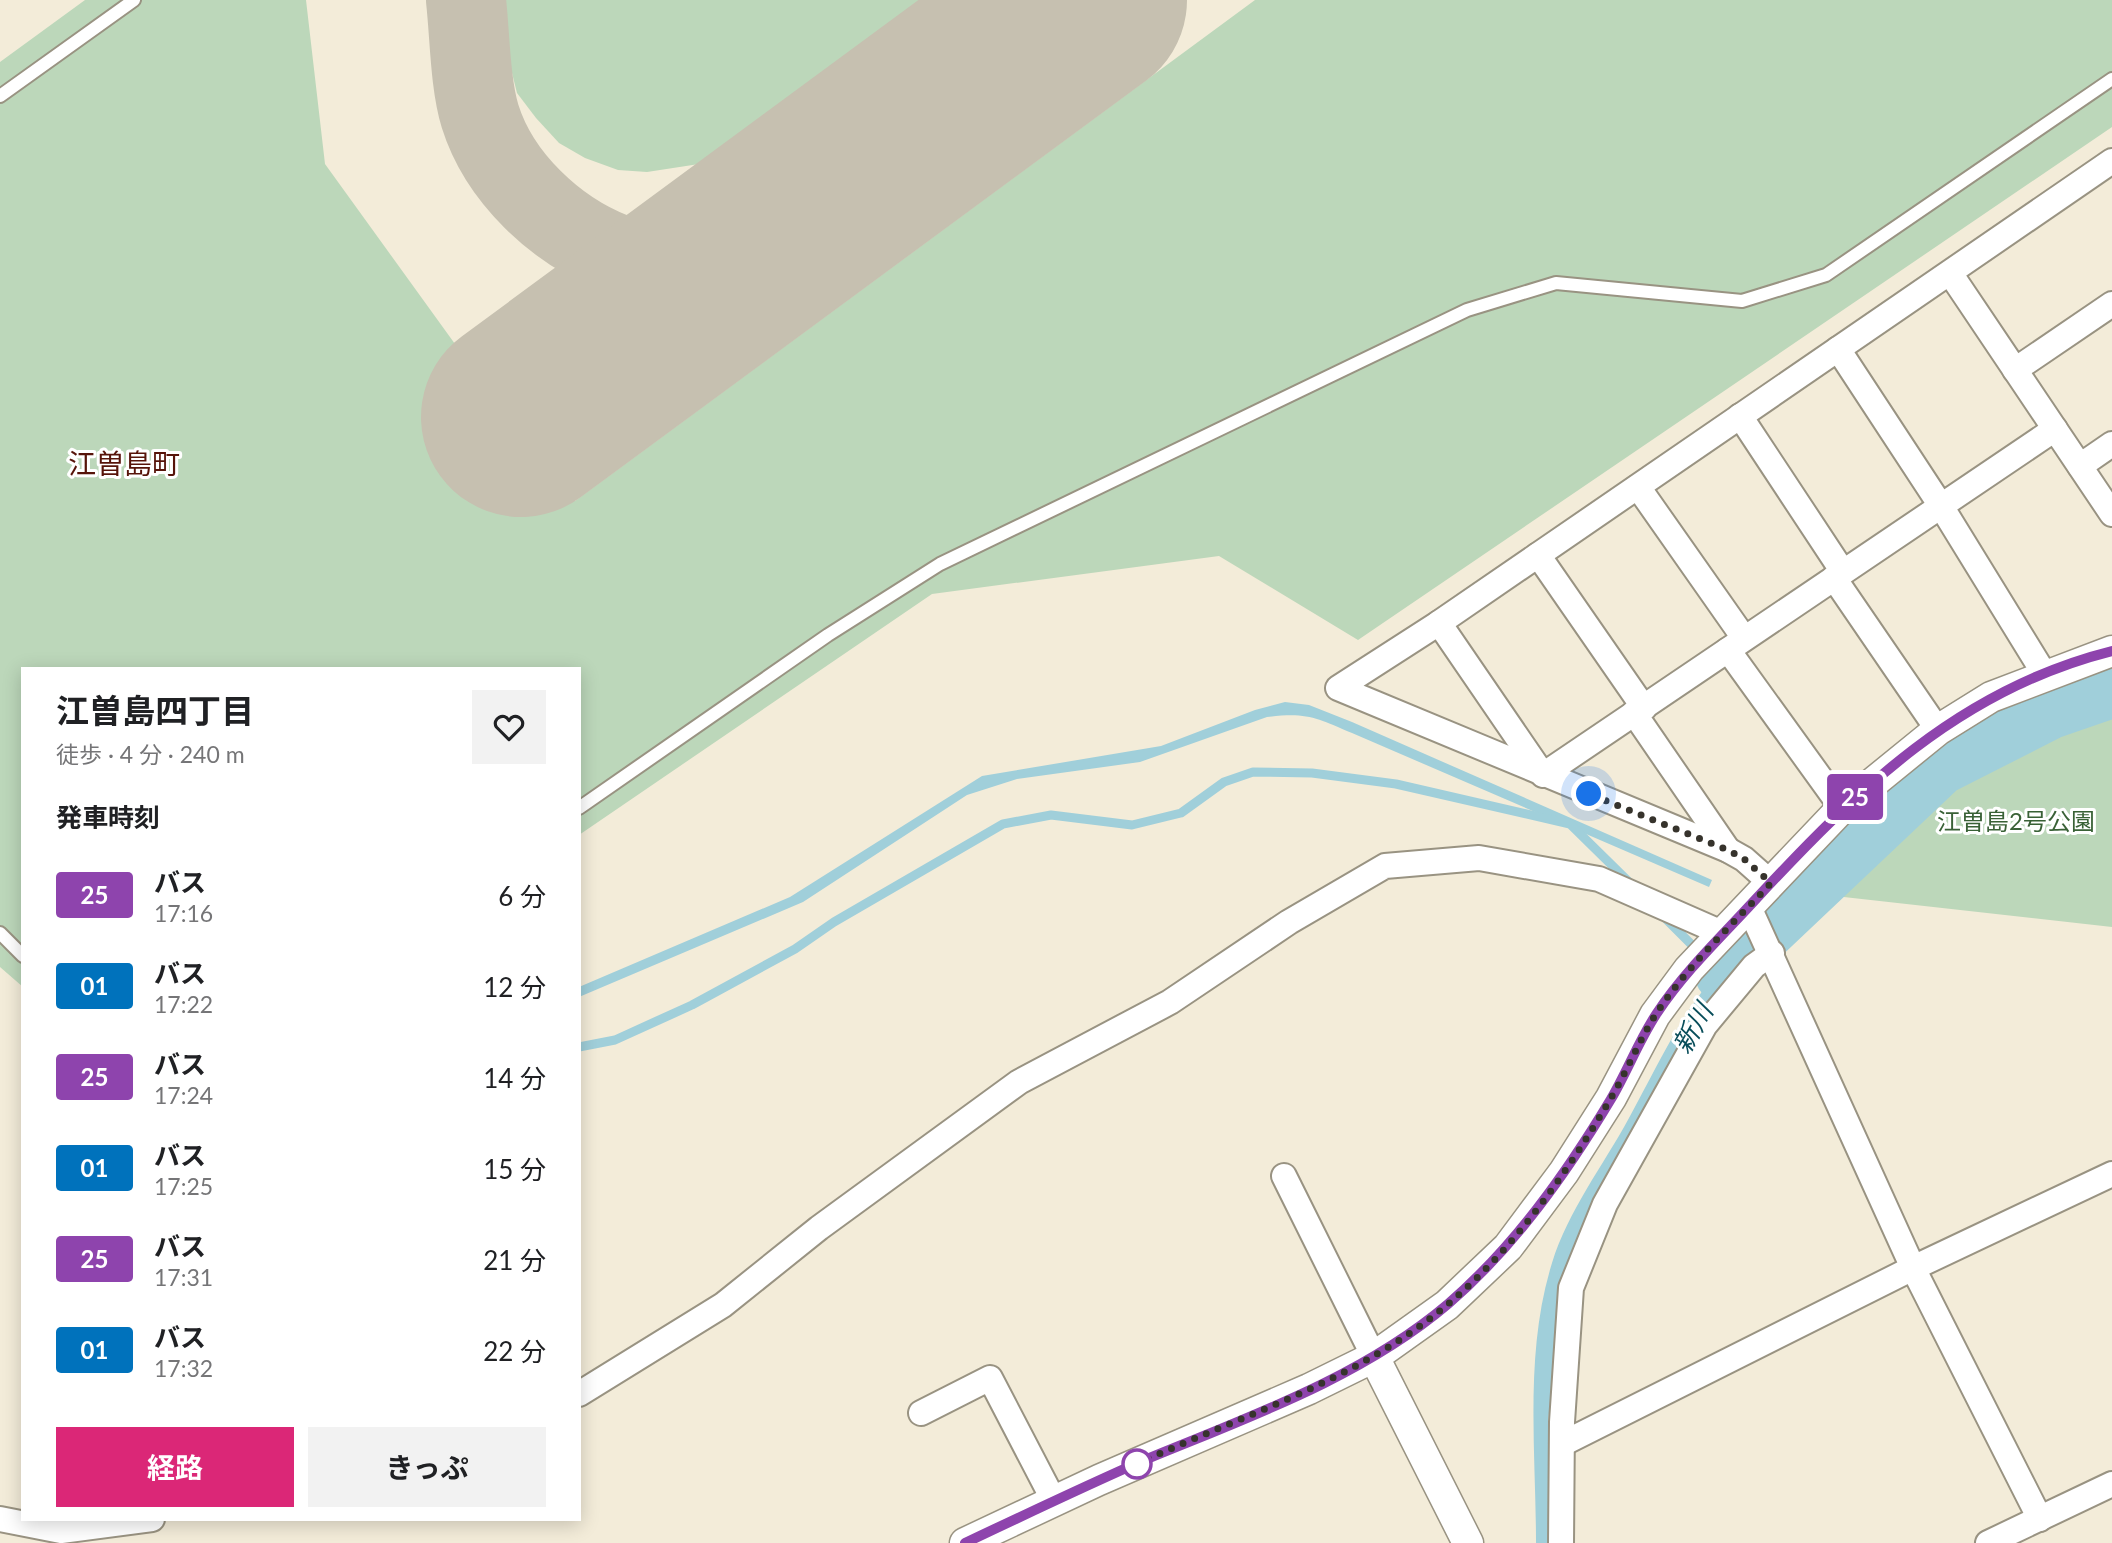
<!DOCTYPE html>
<html lang="ja">
<head>
<meta charset="utf-8">
<style>
	body { margin:0; font-family:Lato,"Noto Sans JP",sans-serif; background:#f2f2f2; color:#202124; height:100vh; display:flex; flex-direction:column; font-size:26px; white-space:nowrap }
	* { box-sizing:border-box; margin:0 }
	p { font-size:23px; color:#757577 }
	.icon { flex:none; width:38px; height:38px; fill:none; stroke:currentColor; stroke-width:2; stroke-linecap:round; stroke-linejoin:round }
	.map { position:relative; flex:1; overflow:hidden }
	.panel { position:absolute; left:21px; top:667px; width:560px; height:854px; display:flex; flex-direction:column; background:#fff; border-radius:0px; box-shadow:0 4px 18px #0003 }
	.panel>* { flex:none }
	.badge { padding:0 14px; border-radius:5px; font-size:24px; line-height:46px }
	.you { position:absolute; width:35px; height:35px; margin:-18px; border:5px solid #fff; border-radius:50%; background:#1a73e8; box-shadow:0 0 0 10px #1a73e833 }
	.map>.badge { position:absolute; translate:-50% -50%; box-shadow:0 0 0 4px #fff }
	h2 { padding:0 35px; font-size:26px; line-height:63px }
	.round { display:grid; place-items:center; flex:none; width:74px; height:74px; border-radius:0px; background:#f2f2f2 }
	.head { display:flex; align-items:center; justify-content:space-between; height:119px; padding:0 35px }
	h1 { font-size:33px; font-weight:700; line-height:52px }
	.button { display:flex; gap:14px; margin-top:auto; padding:14px 35px }
	.button a { flex:1; height:80px; border-radius:0px; background:#db2777; color:#fff; font-size:28px; font-weight:700; line-height:80px; text-align:center }
	.button a+a { background:#f2f2f2; color:#202124 }
	ul { padding:0; list-style:none }
	li { display:flex; align-items:center; gap:21px; height:91px; padding:0 35px }
	li div { flex:1 }
	li b { display:block; font-size:26px }
	li em { font-style:normal }
	li .badge { min-width:77px; font-weight:700; text-align:center }
	.map>svg:first-child { display:block }
</style>
</head>
<body>
<div class="map">
<svg width="2112" height="1543" viewBox="0 0 2112 1543">
	<rect width="100%" height="100%" fill="#f3ecd9"/>
	<g fill="#bcd7ba">
		<polygon points="85,0 306,0 325,164 455,344 575,501 1255,0 2112,0 2112,127 1358,640 1219,556 932,594 579,835 579,668 23,668 23,987 0,967 0,62"/>
		<polygon points="501,0 922,0 699,164 647,172 618,170 585,158 559,143 536,118 517,93 507,53"/>
		<polygon points="2112,679 2112,927 1790,891 1840,842 1948,748 2037,702"/>
	</g>
	<g fill="#a0cfda">
		<path d="M2108,678L2112,693C2089,700 2063,706 2041,715C1942,757 1869,835 1793,907L1786,899C1854,827 1929,747 2022,708C2050,697 2080,688 2108,678Z"/>
		<path d="M1285,702L1309,705L1352,722L1712,880L1709,887L1352,733C1316,718 1308,712 1267,717L1140,762L1017,779L967,795L803,902L579,997V987L790,897L982,776L1161,746L1255,710Z"/>
		<path d="M1723,966L1733,974L1693,1026L1557,1334L1548,1423L1549,1543H1536C1536,1451 1524,1353 1552,1263C1568,1211 1603,1166 1629,1118C1658,1065 1682,1011 1723,966Z"/>
	</g>
	<g fill="none" stroke-linecap="round" stroke-linejoin="round">
		<g stroke="#a0cfda" stroke-width="9">
			<polyline points="1663,916 1722,975 1720,979"/>
			<polyline points="579,1047 615,1040 692,1005 795,949 834,922 1003,824 1051,815 1132,825 1181,813 1224,782 1253,772 1312,773 1396,784 1570,824 1631,884"/>
		</g>
		<polyline stroke="#a0cfda" stroke-width="54" points="1722,975 1941,768 2051,712 2112,691"/>
		<path stroke="#c6c0b0" stroke-width="80" d="M466,0C470,36 470,83 480,116C499,177 555,230 614,253C643,265 675,272 706,281"/>
		<polyline stroke="#c6c0b0" stroke-width="200" points="521,417 1087,0"/>
		<g stroke="#999382" stroke-width="16">
			<g id="service">
				<polyline points="0,96 134,0"/>
				<polyline points="579,808 828,635 940,564 1467,310 1556,283 1742,301 1826,275 2112,79"/>
				<polyline points="0,933 23,956"/>
			</g>
		</g>
		<g stroke="#999382" stroke-width="28">
			<g id="minor">
				<polyline points="1950,273 2112,514"/>
				<polyline points="1838,349 1941,506 2045,675"/>
				<polyline points="2015,370 2112,304"/>
				<polyline points="1740,416 1843,572"/>
				<polyline points="2080,466 2112,444"/>
				<polyline points="1638,487 1744,638"/>
				<polyline points="1538,555 1644,708"/>
				<polyline points="1834,578 1938,730"/>
				<polyline points="1439,623 1543,775 2055,429"/>
				<polyline points="1728,650 1842,808"/>
				<polyline points="1634,713 1728,850"/>
				<polyline points="1771,883 1744,859 1728,850 1338,688 1439,623 2112,161"/>
				<polyline points="1749,907 1913,1268 2040,1519"/>
				<polyline points="1284,1176 1374,1357"/>
				<polyline points="579,1394 723,1305 819,1228 1019,1082 1170,1002 1289,922 1385,866 1479,858 1599,879 1722,933"/>
				<polyline points="921,1413 990,1378 1054,1501"/>
				<polyline points="1562,1444 1913,1268 2112,1174"/>
				<polyline points="0,1519 61,1531 152,1519"/>
				<polyline points="1561,1543 1562,1422 1571,1288 1605,1204 1705,1025 1754,966 1772,953"/>
				<polyline points="1988,1543 2112,1484"/>
			</g>
		</g>
		<g stroke="#999382" stroke-width="33">
			<g id="tertiary">
				<polyline points="1374,1357 1468,1543"/>
				<polyline points="965,1543 1099,1480 1309,1389 1374,1357 1447,1305 1508,1247 1564,1172 1611,1098 1655,1015 1689,969 1842,808 1938,730 1991,697 2112,651"/>
			</g>
		</g>
		<use href="#service" stroke="#fff" stroke-width="12"/>
		<use href="#minor" stroke="#fff" stroke-width="24"/>
		<use href="#tertiary" stroke="#fff" stroke-width="30"/>
	</g>
	<g fill="none" stroke-linecap="round" stroke-linejoin="round">
		<g stroke="#fff" stroke-width="16">
			<path id="line" d="M965,1543C1024,1515 1083,1487 1142,1461C1246,1418 1361,1378 1448,1304C1514,1247 1566,1174 1611,1099C1627,1072 1639,1040 1657,1013C1685,971 1721,937 1755,900C1858,789 1960,689 2112,651"/>
		</g>
		<use href="#line" stroke="#8e44ad" stroke-width="10"/>
		<path stroke="#36332c" stroke-width="7" stroke-dasharray="0 12.6" d="M1137,1464C1242,1415 1357,1381 1447,1305C1514,1249 1567,1173 1611,1098C1627,1071 1639,1041 1656,1014C1688,965 1731,926 1771,883L1744,859L1728,850L1589,794"/>
	</g>
	<circle fill="#fff" stroke="#8e44ad" stroke-width="3.5" cx="1137" cy="1464" r="14"/>
	<g text-anchor="middle" dominant-baseline="central" stroke-width="6" stroke-linejoin="round" paint-order="stroke">
		<g font-size="24" fill="#396136" stroke="#fff">
			<text x="2016" y="820">江曽島2号公園</text>
		</g>
		<g font-size="26" font-style="italic" fill="#084d5a" stroke="#fff">
			<text transform="translate(1692 1028) rotate(-60)">新川</text>
		</g>
		<g font-size="28" fill="#57140a" stroke="#fff">
			<text x="124" y="463">江曽島町</text>
		</g>
	</g>
</svg>
<div class="you" style="left:1589px;top:794px"></div>
<b class="badge" style="left:1855px;top:797px;background:#8e44ad;color:#fff">25</b>
<section class="panel">
<div class="head"><div><h1>江曽島四丁目</h1><p>徒歩 · 4 分 · 240 m</p></div><a class="round"><svg class="icon" aria-label="heart" viewBox="0 0 24 24"><path d="M12 20l-8-8c-3-5 5-10 8-4 3-6 11-1 8 4z"/></svg></a></div>
<h2>発車時刻</h2>
<ul>
<li><span class="badge" style="background:#8e44ad;color:#fff">25</span><div><b>バス</b><p>17:16</p></div><em>6 分</em></li>
<li><span class="badge" style="background:#0072bc;color:#fff">01</span><div><b>バス</b><p>17:22</p></div><em>12 分</em></li>
<li><span class="badge" style="background:#8e44ad;color:#fff">25</span><div><b>バス</b><p>17:24</p></div><em>14 分</em></li>
<li><span class="badge" style="background:#0072bc;color:#fff">01</span><div><b>バス</b><p>17:25</p></div><em>15 分</em></li>
<li><span class="badge" style="background:#8e44ad;color:#fff">25</span><div><b>バス</b><p>17:31</p></div><em>21 分</em></li>
<li><span class="badge" style="background:#0072bc;color:#fff">01</span><div><b>バス</b><p>17:32</p></div><em>22 分</em></li>
</ul>
<div class="button"><a>経路</a><a>きっぷ</a></div>
</section>
</div>
</body>
</html>
